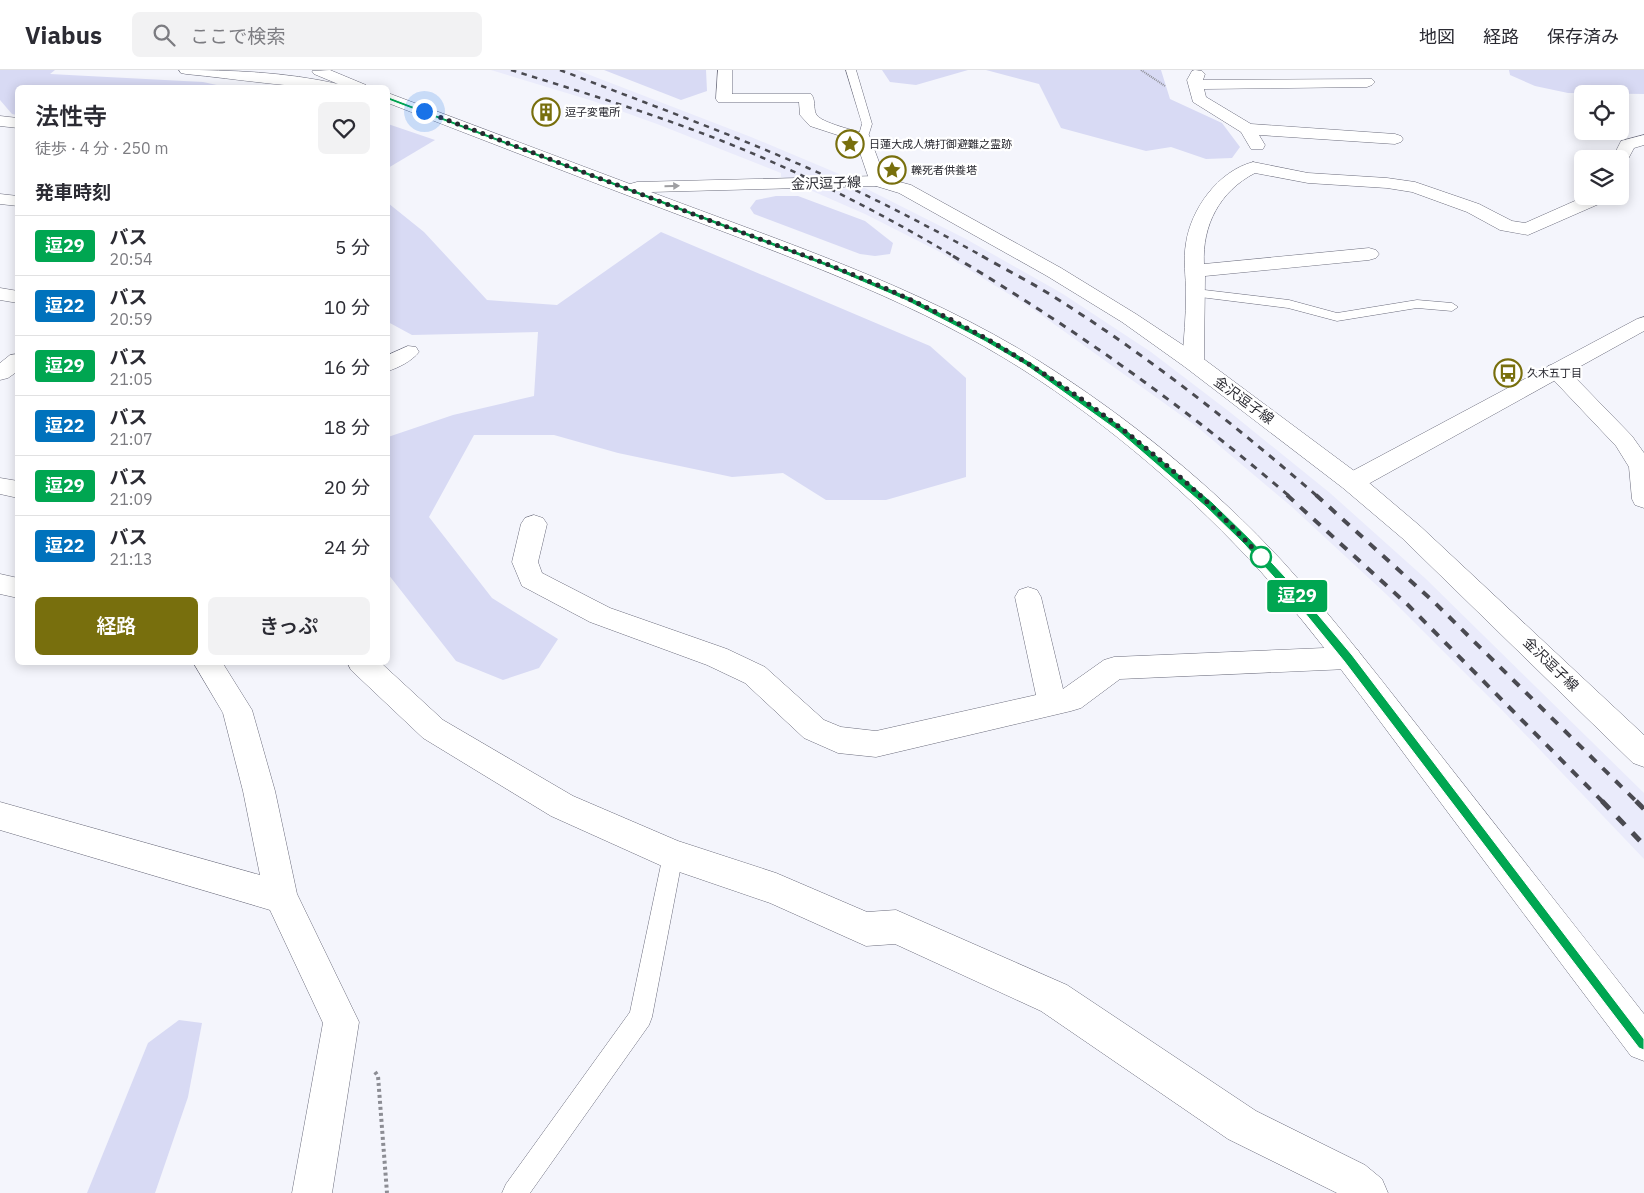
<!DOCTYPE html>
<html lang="ja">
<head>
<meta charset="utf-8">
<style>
	body { margin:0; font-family:"IBM Plex Sans","Noto Sans JP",sans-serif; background:#f2f2f3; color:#2b2b33; height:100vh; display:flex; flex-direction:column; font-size:19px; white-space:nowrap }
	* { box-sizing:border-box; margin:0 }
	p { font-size:16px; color:#7c7c81 }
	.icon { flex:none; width:28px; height:28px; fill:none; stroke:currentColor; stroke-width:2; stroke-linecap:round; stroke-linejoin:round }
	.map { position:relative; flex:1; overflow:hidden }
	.panel { position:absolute; left:15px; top:15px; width:375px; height:580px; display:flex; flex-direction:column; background:#fff; border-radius:8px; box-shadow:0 2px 12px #0003 }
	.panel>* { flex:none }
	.badge { padding:0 10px; border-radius:4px; font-size:18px; line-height:32px }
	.controls { position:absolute; left:1574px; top:15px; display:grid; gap:10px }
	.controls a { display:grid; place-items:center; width:55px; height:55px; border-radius:8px; background:#fff; box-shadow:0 2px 12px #0003; font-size:25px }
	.you { position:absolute; width:25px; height:25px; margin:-12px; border:4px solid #fff; border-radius:50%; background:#1a73e8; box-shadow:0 0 0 8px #1a73e833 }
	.map>.badge { position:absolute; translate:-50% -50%; box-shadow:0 0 0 2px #fff }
	h2 { padding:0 20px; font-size:19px; line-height:45px }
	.round { display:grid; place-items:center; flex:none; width:52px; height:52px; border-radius:8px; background:#f2f2f3 }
	.head { display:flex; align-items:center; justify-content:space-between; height:85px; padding:0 20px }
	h1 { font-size:24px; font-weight:600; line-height:38px }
	.primary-button { display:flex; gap:10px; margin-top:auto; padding:10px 20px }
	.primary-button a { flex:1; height:58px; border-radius:8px; background:#786f0d; color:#fff; font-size:20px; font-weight:600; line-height:58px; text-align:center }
	.primary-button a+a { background:#f2f2f3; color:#2b2b33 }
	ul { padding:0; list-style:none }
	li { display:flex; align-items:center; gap:15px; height:60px; padding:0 20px; border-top:1px solid #e1e1e2 }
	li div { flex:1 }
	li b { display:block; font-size:19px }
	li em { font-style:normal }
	li .badge { min-width:55px; font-weight:700; text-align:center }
	header { display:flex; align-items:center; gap:30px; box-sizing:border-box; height:70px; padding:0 25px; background:#fff; border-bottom:1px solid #e1e1e2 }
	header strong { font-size:24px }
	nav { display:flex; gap:28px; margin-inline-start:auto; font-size:18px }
	.search { width:350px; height:45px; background:#f2f2f3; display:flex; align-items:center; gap:12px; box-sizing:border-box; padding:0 18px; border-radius:8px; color:#7c7c81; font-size:19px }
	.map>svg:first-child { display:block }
</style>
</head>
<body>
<header>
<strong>Viabus</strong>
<div class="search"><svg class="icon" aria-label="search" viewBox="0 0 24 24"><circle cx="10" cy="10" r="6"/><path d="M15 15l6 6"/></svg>ここで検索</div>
<nav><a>地図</a><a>経路</a><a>保存済み</a></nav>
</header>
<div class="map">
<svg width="1644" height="1123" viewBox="0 0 1644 1123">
	<rect width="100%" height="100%" fill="#f4f5fc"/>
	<g fill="#eaebfb">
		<polygon points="491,0 577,0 751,67 844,106 786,108 781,107 781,103 657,54 593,31"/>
		<polygon points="865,118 966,169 1063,224 1151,282 1231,343 1330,423 1426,509 1644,723 1644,789 1502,640 1386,524 1292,437 1196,356 1033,239 940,182 865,144 810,120"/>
	</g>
	<g fill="#d8daf4">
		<polygon points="0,0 55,0 50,4 203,12 226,17 18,18 17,45 12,44 0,30"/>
		<polygon points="604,0 706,0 707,21 681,30"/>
		<polygon points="882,0 968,0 916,15 890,12"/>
		<polygon points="986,0 1161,0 1170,29 1222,53 1240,77 1232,88 1206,89 1171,77 1146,81 1061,58 1039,14"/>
		<polygon points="1509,0 1644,0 1644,24 1568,23 1535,16 1510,5"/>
		<polygon points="388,54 435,70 388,98"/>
		<polygon points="776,126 798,126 865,151 893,173 890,184 875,186 860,184 754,144 750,138 756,130"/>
		<polygon points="388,133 424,162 487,230 557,235 661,162 930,276 966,308 966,407 886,430 826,430 783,403 732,407 618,383 554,365 474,365 429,447 492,528 558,569 539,598 503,610 456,591 388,504 388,367 453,345 534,326 538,262 412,265 388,252"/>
		<polygon points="179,950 202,953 188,1027 155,1123 87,1123 148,973"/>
	</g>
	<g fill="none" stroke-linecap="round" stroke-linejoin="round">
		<g stroke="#6b6c7c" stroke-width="1">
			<g id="service">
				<polygon points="846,0 856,0 872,54 867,70 863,71 858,68 862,54"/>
				<polygon points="1196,219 1289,230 1337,243 1417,230 1452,233 1458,237 1452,241 1417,238 1337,251 1288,238 1192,226 1190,223 1192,220"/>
				<polygon points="673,775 680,778 683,785 652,947 649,955 530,1123 502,1123 506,1114 630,942 663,785 666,778"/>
			</g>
		</g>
		<g stroke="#6b6c7c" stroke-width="1">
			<g id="minor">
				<path d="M718,0H732V24H811C816,30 813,37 816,44C820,53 858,61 869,65L886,111L883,115L877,116L871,115L856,71L810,56L800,45L799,32H718L716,29Z"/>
				<polygon points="1195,0 1202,1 1205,4 1203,10 1372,9 1375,12 1372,15 1367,17 1204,19 1206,27 1251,54 1395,64 1401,66 1403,69 1401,72 1395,74 1259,65 1265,75 1263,79 1251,79 1241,62 1193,32 1187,10 1192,1"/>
				<polygon points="0,46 18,48 18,58 0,56"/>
				<polygon points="1644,65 1644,75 1634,78 1626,93 1620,94 1620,89 1612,89 1621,71"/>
				<path d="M1253,92L1308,103L1387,108L1415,112L1479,134L1512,151L1525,153L1586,126H1611L1608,130L1528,165L1500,160L1467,142L1412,122L1387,118L1308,113L1255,103C1220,121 1202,155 1204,194L1369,178L1376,180L1379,184L1376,188L1369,190L1205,206L1204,292L1201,297L1193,299L1185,297L1182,292C1184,269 1186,246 1186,223C1186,207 1183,190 1186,173C1191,139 1218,101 1253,92Z"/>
				<polygon points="0,124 18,126 18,136 0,134"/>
				<polygon points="0,218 18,221 18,233 0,230"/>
				<path d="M408,276L416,277L419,282C412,291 398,298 388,301V285Z"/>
				<polygon points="18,284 18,301 8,308 0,310 0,293 10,285"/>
				<polygon points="1556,294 1564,296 1632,366 1644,383 1644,438 1635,435 1632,429 1629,397 1616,376 1545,301 1548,296"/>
				<polygon points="0,408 18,411 18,428 0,424"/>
				<polygon points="534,445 543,448 547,454 538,492 542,503 610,538 727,579 765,597 824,650 841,657 876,661 1036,625 1015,527 1019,520 1028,517 1037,520 1041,527 1063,619 1104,590 1114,587 1348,577 1358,580 1362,588 1358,596 1348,599 1120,609 1081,638 1071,641 876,687 838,683 804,668 745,613 707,595 590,552 522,516 512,492 521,454 525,448"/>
				<polygon points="0,504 18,508 18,528 0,524"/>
				<polygon points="193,592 222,592 252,640 275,721 297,824 359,952 332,1123 292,1123 323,953 270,840 0,760 0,732 260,805 243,721 223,643"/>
				<polygon points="347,592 380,592 443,650 573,726 678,771 776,803 867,842 896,840 1067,915 1256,1041 1365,1095 1382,1109 1388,1123 1337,1123 1228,1069 1041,941 895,874 866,876 770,833 662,796 551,746 423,668 351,600"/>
			</g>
		</g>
		<g stroke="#6b6c7c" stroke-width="1">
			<polygon id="tertiary" points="1644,247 1644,261 1361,418 1352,420 1343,418 1340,412 1343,406 1637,249"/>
		</g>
		<g stroke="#6b6c7c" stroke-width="1">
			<g id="secondary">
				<path d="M179,0C232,0 286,2 338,14L314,4L312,1L330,0L366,15L368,18H346L341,15L342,18C291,18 238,9 186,4L181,3Z"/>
				<path d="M388,23L630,114L637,112L877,106L911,115L1061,198L1136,244L1201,287L1361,406L1420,456L1644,665V697L1633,693L1402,468L1343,418L1185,297L1122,252L1047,206L899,123L876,116L651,122C783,172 919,216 1039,291C1128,347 1213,416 1284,493C1339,554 1388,619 1439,683C1507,770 1576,857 1644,944V991L1631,986C1559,891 1488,796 1417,701C1367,634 1318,566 1262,503C1192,426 1110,355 1022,299C921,235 809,194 698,152C594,113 491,73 388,33Z"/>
			</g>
		</g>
		<polyline stroke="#8c8d94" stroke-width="2" stroke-dasharray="1 1" stroke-linecap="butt" points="1141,0 1165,16"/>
		<polyline stroke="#8c8d94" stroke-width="4" stroke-dasharray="3 3" stroke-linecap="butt" points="375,1002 378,1006 387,1123"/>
		<use href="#service" fill="#fff" fill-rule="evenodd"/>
		<use href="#minor" fill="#fff" fill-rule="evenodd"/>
		<use href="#tertiary" fill="#fff" fill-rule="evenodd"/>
		<use href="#secondary" fill="#fff" fill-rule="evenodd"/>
		<g stroke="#4a4a51" stroke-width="2.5" stroke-dasharray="5.5 5.5" stroke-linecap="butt">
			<path d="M511,0C595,26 680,52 761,87C828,116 893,150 955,187"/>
			<path d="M560,0C643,32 726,62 808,98C868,125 926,155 984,187"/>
		</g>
		<g stroke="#4a4a51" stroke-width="3" stroke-dasharray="7 7" stroke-linecap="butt">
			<path d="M953,186C1072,257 1184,336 1289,426"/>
			<path d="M982,186C1006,200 1031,212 1054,227C1147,285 1235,355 1317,426"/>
		</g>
		<g stroke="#4a4a51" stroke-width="4" stroke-dasharray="9 9" stroke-linecap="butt">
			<polyline points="1287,425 1408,535 1603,732"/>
			<polyline points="1316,425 1435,533 1637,732"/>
		</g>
		<g stroke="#4a4a51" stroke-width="5" stroke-dasharray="11 11" stroke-linecap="butt">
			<polyline points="1602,731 1644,775"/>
			<polyline points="1636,731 1644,739"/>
		</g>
	</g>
	<defs><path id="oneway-solid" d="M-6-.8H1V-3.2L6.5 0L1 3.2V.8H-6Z" transform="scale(1.25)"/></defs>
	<use fill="#9f9fa2" href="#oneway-solid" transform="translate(672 116) rotate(-2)"/>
	<polygon fill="#00a651" stroke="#fff" points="386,26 833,195 912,228 991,269 1032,293 1124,358 1212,432 1250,469 1298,521 1352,585 1644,969 1644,980 1639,978 1344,591 1291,526 1244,474 1206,437 1118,361 1027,296 986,272 907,231 828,197 386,29"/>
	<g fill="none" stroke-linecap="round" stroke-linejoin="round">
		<path stroke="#292930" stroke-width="5" stroke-dasharray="0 9" d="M424,41C515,76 607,111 698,146C769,173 841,197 909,229C1039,289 1165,381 1261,487"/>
	</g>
	<defs>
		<g id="building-ring" transform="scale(1.4375)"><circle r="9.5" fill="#fff" stroke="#786f0d" stroke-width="1.5"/><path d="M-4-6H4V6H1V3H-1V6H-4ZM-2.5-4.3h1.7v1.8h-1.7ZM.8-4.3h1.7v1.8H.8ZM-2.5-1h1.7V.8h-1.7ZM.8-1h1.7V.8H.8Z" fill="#786f0d"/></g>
		<g id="sight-ring" transform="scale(1.4375)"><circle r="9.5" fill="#fff" stroke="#786f0d" stroke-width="1.5"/><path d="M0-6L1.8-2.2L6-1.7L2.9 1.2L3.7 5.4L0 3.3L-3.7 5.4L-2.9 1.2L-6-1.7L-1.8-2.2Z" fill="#786f0d"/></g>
		<g id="bus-ring" transform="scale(1.4375)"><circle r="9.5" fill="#fff" stroke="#786f0d" stroke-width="1.5"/><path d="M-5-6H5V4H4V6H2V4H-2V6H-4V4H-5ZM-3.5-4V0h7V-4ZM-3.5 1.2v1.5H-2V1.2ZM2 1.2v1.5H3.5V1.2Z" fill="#786f0d"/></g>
	</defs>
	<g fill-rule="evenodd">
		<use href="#building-ring" x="546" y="42"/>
		<use href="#sight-ring" x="850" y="74"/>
		<use href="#sight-ring" x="892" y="100"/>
		<use href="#bus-ring" x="1508" y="303"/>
	</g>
	<circle fill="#fff" stroke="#00a651" stroke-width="2.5" cx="1261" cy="487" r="10"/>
	<g text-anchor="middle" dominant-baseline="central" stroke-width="4.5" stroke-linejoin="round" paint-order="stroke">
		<g font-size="11" fill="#292930" stroke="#fff" text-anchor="start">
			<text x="565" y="42">逗子変電所</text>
			<text x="869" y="74">日蓮大成人焼打御避難之霊跡</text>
			<text x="911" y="100">轢死者供養塔</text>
			<text x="1527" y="303">久木五丁目</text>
		</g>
		<g font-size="14" fill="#292930" stroke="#fff">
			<text transform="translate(826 113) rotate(-2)">金沢逗子線</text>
			<text transform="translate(1244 330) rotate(36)">金沢逗子線</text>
			<text transform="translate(1551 594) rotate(44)">金沢逗子線</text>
		</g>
	</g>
</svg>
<div class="controls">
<a><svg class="icon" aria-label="locate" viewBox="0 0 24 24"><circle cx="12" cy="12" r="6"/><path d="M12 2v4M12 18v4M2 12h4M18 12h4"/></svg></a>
<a><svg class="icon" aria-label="layers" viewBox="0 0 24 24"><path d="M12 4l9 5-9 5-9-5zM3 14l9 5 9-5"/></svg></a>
</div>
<div class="you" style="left:424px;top:41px"></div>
<b class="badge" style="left:1297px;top:526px;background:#00a651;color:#fff">逗29</b>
<section class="panel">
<div class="head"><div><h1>法性寺</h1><p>徒歩 · 4 分 · 250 m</p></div><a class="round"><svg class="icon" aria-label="heart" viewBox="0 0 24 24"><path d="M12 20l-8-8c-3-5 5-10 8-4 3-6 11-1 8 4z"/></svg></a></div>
<h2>発車時刻</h2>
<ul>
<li><span class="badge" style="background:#00a651;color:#fff">逗29</span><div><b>バス</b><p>20:54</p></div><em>5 分</em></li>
<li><span class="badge" style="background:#0072bc;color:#fff">逗22</span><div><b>バス</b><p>20:59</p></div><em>10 分</em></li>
<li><span class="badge" style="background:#00a651;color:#fff">逗29</span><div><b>バス</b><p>21:05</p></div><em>16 分</em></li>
<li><span class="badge" style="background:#0072bc;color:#fff">逗22</span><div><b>バス</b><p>21:07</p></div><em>18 分</em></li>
<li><span class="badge" style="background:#00a651;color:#fff">逗29</span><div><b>バス</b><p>21:09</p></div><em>20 分</em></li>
<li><span class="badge" style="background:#0072bc;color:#fff">逗22</span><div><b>バス</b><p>21:13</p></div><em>24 分</em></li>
</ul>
<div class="primary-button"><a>経路</a><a>きっぷ</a></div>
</section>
</div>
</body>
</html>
